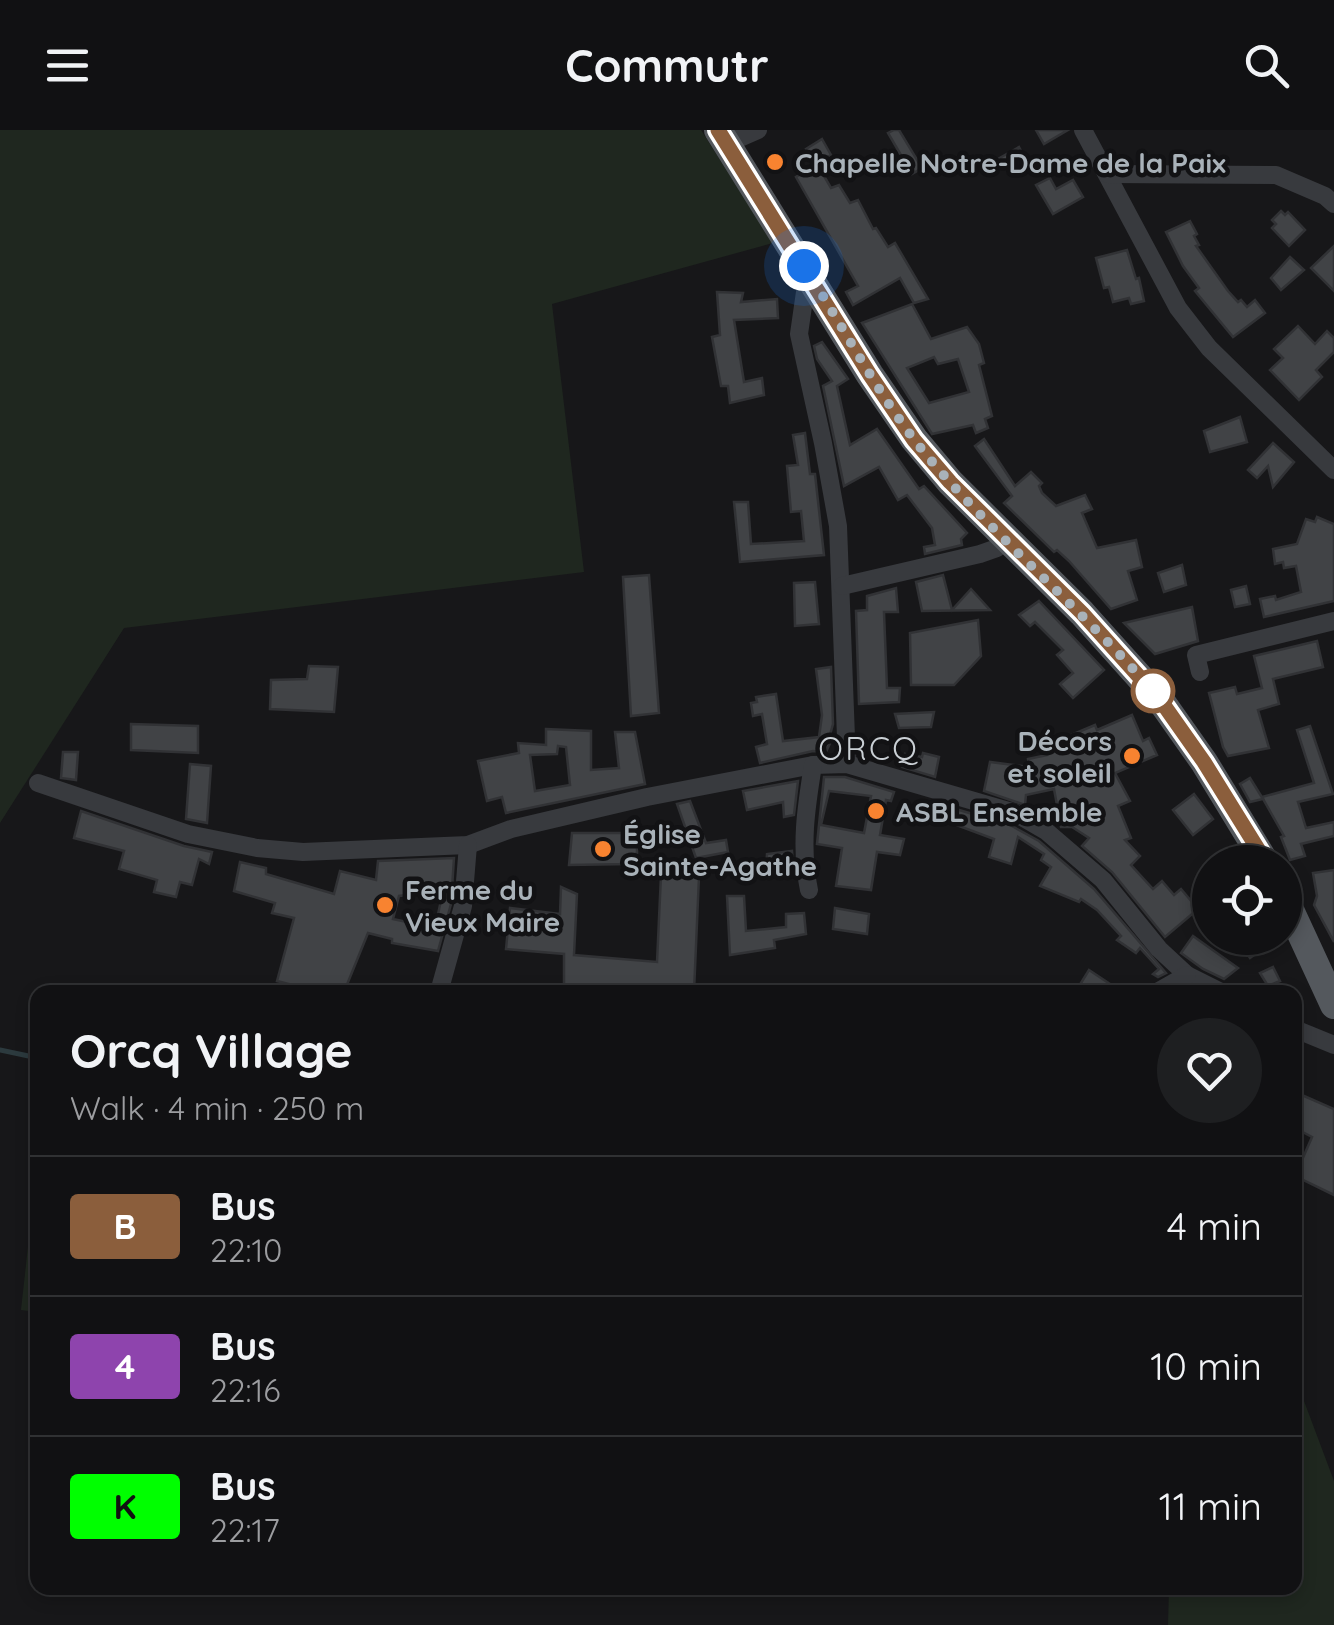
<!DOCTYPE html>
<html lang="en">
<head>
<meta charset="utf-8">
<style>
	body { margin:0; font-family:Quicksand,sans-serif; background:#1e1f21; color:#f1f3f6; height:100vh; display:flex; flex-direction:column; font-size:38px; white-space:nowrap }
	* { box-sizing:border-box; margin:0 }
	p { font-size:32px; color:#9c9da0 }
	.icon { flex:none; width:55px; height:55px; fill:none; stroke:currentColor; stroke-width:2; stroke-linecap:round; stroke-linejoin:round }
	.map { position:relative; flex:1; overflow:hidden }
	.drawer { position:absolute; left:30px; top:855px; width:1272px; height:610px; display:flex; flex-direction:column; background:#111113; border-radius:20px; box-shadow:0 5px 15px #0003,0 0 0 2px #303133 }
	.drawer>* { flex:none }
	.badge { padding:0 20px; border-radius:8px; font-size:35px; line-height:65px }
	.buttons { position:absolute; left:1192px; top:715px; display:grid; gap:20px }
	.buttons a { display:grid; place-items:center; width:110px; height:110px; border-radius:50%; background:#111113; box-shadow:0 5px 15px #0003,0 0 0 2px #303133; font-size:50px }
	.you { position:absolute; width:50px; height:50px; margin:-25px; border:8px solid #fff; border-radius:50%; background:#1a73e8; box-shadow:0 0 0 15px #1a73e833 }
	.map>.badge { position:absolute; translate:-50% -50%; box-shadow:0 0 0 5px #fff }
	.round { display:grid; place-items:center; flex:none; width:105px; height:105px; border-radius:52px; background:#1e1f21 }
	.overview { display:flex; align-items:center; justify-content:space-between; height:170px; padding:0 40px }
	h1 { font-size:48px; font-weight:700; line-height:75px }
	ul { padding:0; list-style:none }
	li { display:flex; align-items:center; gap:30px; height:140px; padding:0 40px; border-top:2px solid #303133 }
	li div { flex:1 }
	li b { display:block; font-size:38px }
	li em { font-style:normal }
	li .badge { min-width:110px; font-weight:700; text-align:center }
	header { display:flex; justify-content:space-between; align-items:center; height:130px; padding:0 40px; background:#111113; font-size:45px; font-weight:700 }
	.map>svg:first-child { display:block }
</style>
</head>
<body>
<header><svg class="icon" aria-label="menu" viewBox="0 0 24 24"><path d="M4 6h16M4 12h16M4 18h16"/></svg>Commutr<svg class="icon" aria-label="search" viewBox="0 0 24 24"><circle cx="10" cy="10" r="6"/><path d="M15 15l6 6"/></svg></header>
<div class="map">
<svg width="1334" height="1495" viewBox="0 0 1334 1495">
	<rect width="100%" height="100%" fill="#171719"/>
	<g fill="#1f271f">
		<polygon points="0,0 701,0 773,113 552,174 584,442 124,498 0,693"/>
		<polygon points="31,1089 37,1090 37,1182 21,1180"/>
		<polygon points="1295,1247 1334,1351 1334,1495 1168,1495 1169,1458 1295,1458"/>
	</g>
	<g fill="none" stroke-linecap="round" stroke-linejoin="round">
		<polyline stroke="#2c3a3e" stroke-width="5" points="0,920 38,928"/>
	</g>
	<g fill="#414346" stroke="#313235" stroke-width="2.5" fill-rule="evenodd">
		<polygon points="894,0 899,0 922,38 912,44 888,3"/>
		<polygon points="1036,0 1068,0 1044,14"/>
		<polygon points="822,9 831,25 814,35 806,19"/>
		<polygon points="1019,17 1025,28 991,39 989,34"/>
		<polygon points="817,34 831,58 839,55 850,73 858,70 873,99 876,98 888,117 895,113 928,169 914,173 900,148 853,175 846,162 858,156 796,47"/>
		<polygon points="1050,48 1056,59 1073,50 1083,67 1053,84 1036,55"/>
		<polygon points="1281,81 1285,85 1288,82 1305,100 1289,116 1272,98 1276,94 1272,90"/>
		<polygon points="1190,91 1197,104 1194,106 1199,115 1196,116 1228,161 1238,172 1241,170 1247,177 1255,170 1265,183 1233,207 1195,161 1199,158 1183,136 1166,102"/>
		<polygon points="1334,116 1334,161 1311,138"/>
		<polygon points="1127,120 1136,149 1139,148 1144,171 1131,174 1129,168 1113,172 1109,157 1104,158 1096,128"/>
		<polygon points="1290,127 1304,140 1281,160 1271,148"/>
		<polygon points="717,162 743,163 741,172 777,169 778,188 734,190 744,252 762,248 764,265 730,273 728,256 721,256 712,207 720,205"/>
		<path d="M912,174L931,209L967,197L979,214L984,233L979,235L992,286L985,289L988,298L976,303L973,295L932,304L862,193ZM934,227L938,234L958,229L969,262L929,273L907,238Z"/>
		<polygon points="1298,196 1315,214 1327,201 1334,208 1334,222 1316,240 1322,247 1299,270 1270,240 1283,228 1274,219"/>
		<polygon points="822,212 848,249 837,256 850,315 877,299 919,359 924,356 967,403 961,409 962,415 925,424 924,417 935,415 932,398 907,365 898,370 879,337 844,356 823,256 832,251 817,229 814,216"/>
		<polygon points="1240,287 1247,312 1210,322 1204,301"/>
		<polygon points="805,303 810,344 815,344 824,425 740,432 734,372 748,372 751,414 804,411 801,381 791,382 787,336 798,335 793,305"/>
		<polygon points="984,309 1015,356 1031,342 1042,353 1039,356 1042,363 1056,376 1085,365 1092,379 1082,383 1097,418 1136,410 1142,437 1128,441 1137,470 1111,479 1069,431 1057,420 1054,422 1004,373 1012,366 975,316"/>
		<polygon points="1273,313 1294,332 1273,357 1268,336 1257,348 1248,340"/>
		<polygon points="1317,387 1334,394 1334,471 1264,487 1260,469 1275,466 1276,470 1301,462 1296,436 1284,438 1283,432 1275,434 1273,419 1297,414 1306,389 1315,392"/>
		<polygon points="1182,435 1186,455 1164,462 1158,443"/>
		<polygon points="649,445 659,583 631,586 623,447"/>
		<polygon points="943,445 952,480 971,459 990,480 922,481 916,452"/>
		<polygon points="815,452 819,494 795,496 794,453"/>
		<polygon points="1246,456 1250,474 1235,477 1231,460"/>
		<polygon points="896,458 898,482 884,482 887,558 900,558 899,572 859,574 856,481 867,480 867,466"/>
		<polygon points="1039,471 1104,540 1073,568 1060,554 1073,543 1057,525 1063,520 1035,492 1030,496 1019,485"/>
		<polygon points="1192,477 1198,511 1155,524 1124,493"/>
		<polygon points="978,490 981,526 954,555 911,555 910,503"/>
		<polygon points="1317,511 1323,537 1273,549 1279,574 1258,580 1269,618 1228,626 1223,617 1209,563 1235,557 1237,564 1262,558 1254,526"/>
		<polygon points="309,536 338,537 334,582 270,579 271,550 307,549"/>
		<polygon points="831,537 833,594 830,605 833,607 826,622 813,621 760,633 756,617 767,614 762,584 753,586 751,573 757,572 756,567 776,564 783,611 819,607 822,585 816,539"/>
		<polygon points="934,582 931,597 899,598 895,584"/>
		<polygon points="1132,585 1143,611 1149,608 1157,625 1115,643 1130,671 1118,676 1131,708 1125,710 1140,726 1131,735 1153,759 1162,751 1174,765 1181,759 1198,779 1165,807 1112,742 1082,716 1089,708 1072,697 1061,697 1054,659 1026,665 1025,675 984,661 990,632 1029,637 1028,629 1047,625 1045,616 1095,595 1097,600"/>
		<polygon points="131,594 198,596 198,623 131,620"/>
		<polygon points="1310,596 1333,664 1298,672 1306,698 1334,692 1334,706 1301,714 1305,726 1290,730 1281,707 1284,706 1262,667 1314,653 1297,600"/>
		<path d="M546,599L591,601V640L619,638L615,602H635L645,654L506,683L502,667L487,671L478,631L519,623L518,613L546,615ZM558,616L566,617L570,655L535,661L530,625L557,624Z"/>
		<polygon points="63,622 78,622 76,650 61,648"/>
		<polygon points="923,623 939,627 935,647 902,637 905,624 922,627"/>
		<polygon points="190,634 211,636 207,693 186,689"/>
		<path d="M824,647H845L894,662L891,671L886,670L880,705L904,709L900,725L877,722L871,760L836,756L842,718L817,714ZM829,661L871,666L864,703L821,695Z"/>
		<polygon points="1250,648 1263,669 1250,672 1240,654"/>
		<polygon points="798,651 794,685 784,687 783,672 747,680 743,661"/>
		<polygon points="1194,664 1213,689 1193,705 1173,680"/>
		<polygon points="690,671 706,713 726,710 728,722 696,728 677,674"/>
		<polygon points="932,672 1010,695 1039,711 1094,759 1166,843 1158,847 1153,844 1159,839 1150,829 1140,818 1136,823 1117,810 1121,806 1097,780 1081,769 1079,772 1040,756 1051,737 1041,730 1044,724 1018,707 1011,734 989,727 994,709 927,684"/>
		<polygon points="81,681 184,716 212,722 209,734 199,729 192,755 180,752 176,767 154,762 157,750 119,739 124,721 74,708"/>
		<polygon points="572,703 630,703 630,710 637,715 637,723 629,728 630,734 569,735"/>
		<polygon points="792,721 793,735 766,738 767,724"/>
		<path d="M454,728L451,774L438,821L392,813V809L368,803L344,862H319L277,851L294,788L272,783L275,773L234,761L240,732L266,738V744L334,764L340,741L376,750L378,731ZM443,761L435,798L393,789L399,766Z"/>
		<polygon points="1334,740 1334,812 1314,775 1317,766 1313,743"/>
		<polygon points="661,745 699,747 694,862 564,862 564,824 506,819 510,778 560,784 561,757 577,764 574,825 657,832"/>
		<polygon points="727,766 744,766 746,801 786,797 786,784 804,783 806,804 774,810 775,818 730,825"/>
		<polygon points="835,778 869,784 867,804 833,799"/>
		<polygon points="1193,806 1238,838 1224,849 1203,839 1181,823"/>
		<polygon points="1252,808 1277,808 1250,828 1242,816"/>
		<polygon points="1273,837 1280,851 1268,856 1260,843"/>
		<polygon points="1089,840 1122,862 1094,862 1081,853"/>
		<polygon points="1295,962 1334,979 1334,1065 1295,1046 1312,1007 1295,998"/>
	</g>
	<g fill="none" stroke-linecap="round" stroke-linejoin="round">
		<g stroke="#383a3e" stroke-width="18">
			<polyline points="1083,0 1178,178 1209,218 1334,340"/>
			<polyline points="726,14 758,0"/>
			<polyline points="1107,44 1276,45 1325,66 1334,74"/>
			<polyline points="815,154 805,162 799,204 823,313 838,396 847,634"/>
			<polyline points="842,456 980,424 997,418 1006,409"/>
			<polyline points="1200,542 1196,525 1334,491"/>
			<polyline points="38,653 188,704 257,718 303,722 468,715 511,699 647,667 813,635 847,634 1015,683 1046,701 1103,750 1159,819 1187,845 1221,862"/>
			<path d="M809,760C800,717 806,678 813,635"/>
			<polyline points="439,862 463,776 468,715"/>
			<polyline points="1157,862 1187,845"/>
			<polyline points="1295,899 1334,915"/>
		</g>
		<g stroke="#54585d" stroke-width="28">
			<polyline points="718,0 870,245 914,309 950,352 1082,483 1161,571 1204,632 1265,732"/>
			<polyline points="1285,769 1334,875"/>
		</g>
	</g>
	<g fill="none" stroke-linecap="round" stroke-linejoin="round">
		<g stroke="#fff" stroke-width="22">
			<polyline id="line" points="718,0 870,245 914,310 950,352 1082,483 1161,571 1204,632 1266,732"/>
		</g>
		<use href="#line" stroke="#8b5e3c" stroke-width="15"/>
		<path stroke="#a9b2b9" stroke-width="10" stroke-dasharray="0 18" d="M804,136C847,202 882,274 934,334C1005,417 1091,487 1161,571L1153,561"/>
	</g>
	<g fill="#f88330" stroke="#121214" stroke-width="4">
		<circle cx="775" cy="32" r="10"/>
		<circle cx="1132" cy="626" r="10"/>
		<circle cx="876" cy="681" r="10"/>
		<circle cx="603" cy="719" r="10"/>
		<circle cx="385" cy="775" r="10"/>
	</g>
	<circle fill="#fff" stroke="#8b5e3c" stroke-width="5" cx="1153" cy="561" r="20"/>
	<g text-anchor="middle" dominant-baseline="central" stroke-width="9" stroke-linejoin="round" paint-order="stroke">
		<g font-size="28" font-weight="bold" fill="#a9b2b9" stroke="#121214" text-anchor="start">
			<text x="795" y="32">Chapelle Notre-Dame de la Paix</text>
			<text x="1112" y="610" text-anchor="end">Décors<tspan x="1112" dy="32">et soleil</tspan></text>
			<text x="896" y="681">ASBL Ensemble</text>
			<text x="623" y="703">Église<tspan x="623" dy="32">Sainte-Agathe</tspan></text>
			<text x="405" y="759">Ferme du<tspan x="405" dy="32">Vieux Maire</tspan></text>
		</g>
		<g font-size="32" letter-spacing="2.5" fill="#cad0d5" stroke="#121214">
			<text x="869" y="618">ORCQ</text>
		</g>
	</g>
</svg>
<div class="buttons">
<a><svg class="icon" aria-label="locate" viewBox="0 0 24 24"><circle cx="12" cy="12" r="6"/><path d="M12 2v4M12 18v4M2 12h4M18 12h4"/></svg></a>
</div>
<div class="you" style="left:804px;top:136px"></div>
<section class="drawer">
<div class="overview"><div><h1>Orcq Village</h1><p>Walk · 4 min · 250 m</p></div><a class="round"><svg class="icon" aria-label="heart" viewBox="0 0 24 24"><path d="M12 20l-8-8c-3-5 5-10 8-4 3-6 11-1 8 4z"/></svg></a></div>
<ul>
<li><span class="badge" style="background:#8b5e3c;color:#fff">B</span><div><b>Bus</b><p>22:10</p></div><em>4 min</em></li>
<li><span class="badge" style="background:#8e44ad;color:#fff">4</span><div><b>Bus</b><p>22:16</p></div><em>10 min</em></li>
<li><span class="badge" style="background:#0f0;color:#111">K</span><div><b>Bus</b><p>22:17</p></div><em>11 min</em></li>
</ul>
</section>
</div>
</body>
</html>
